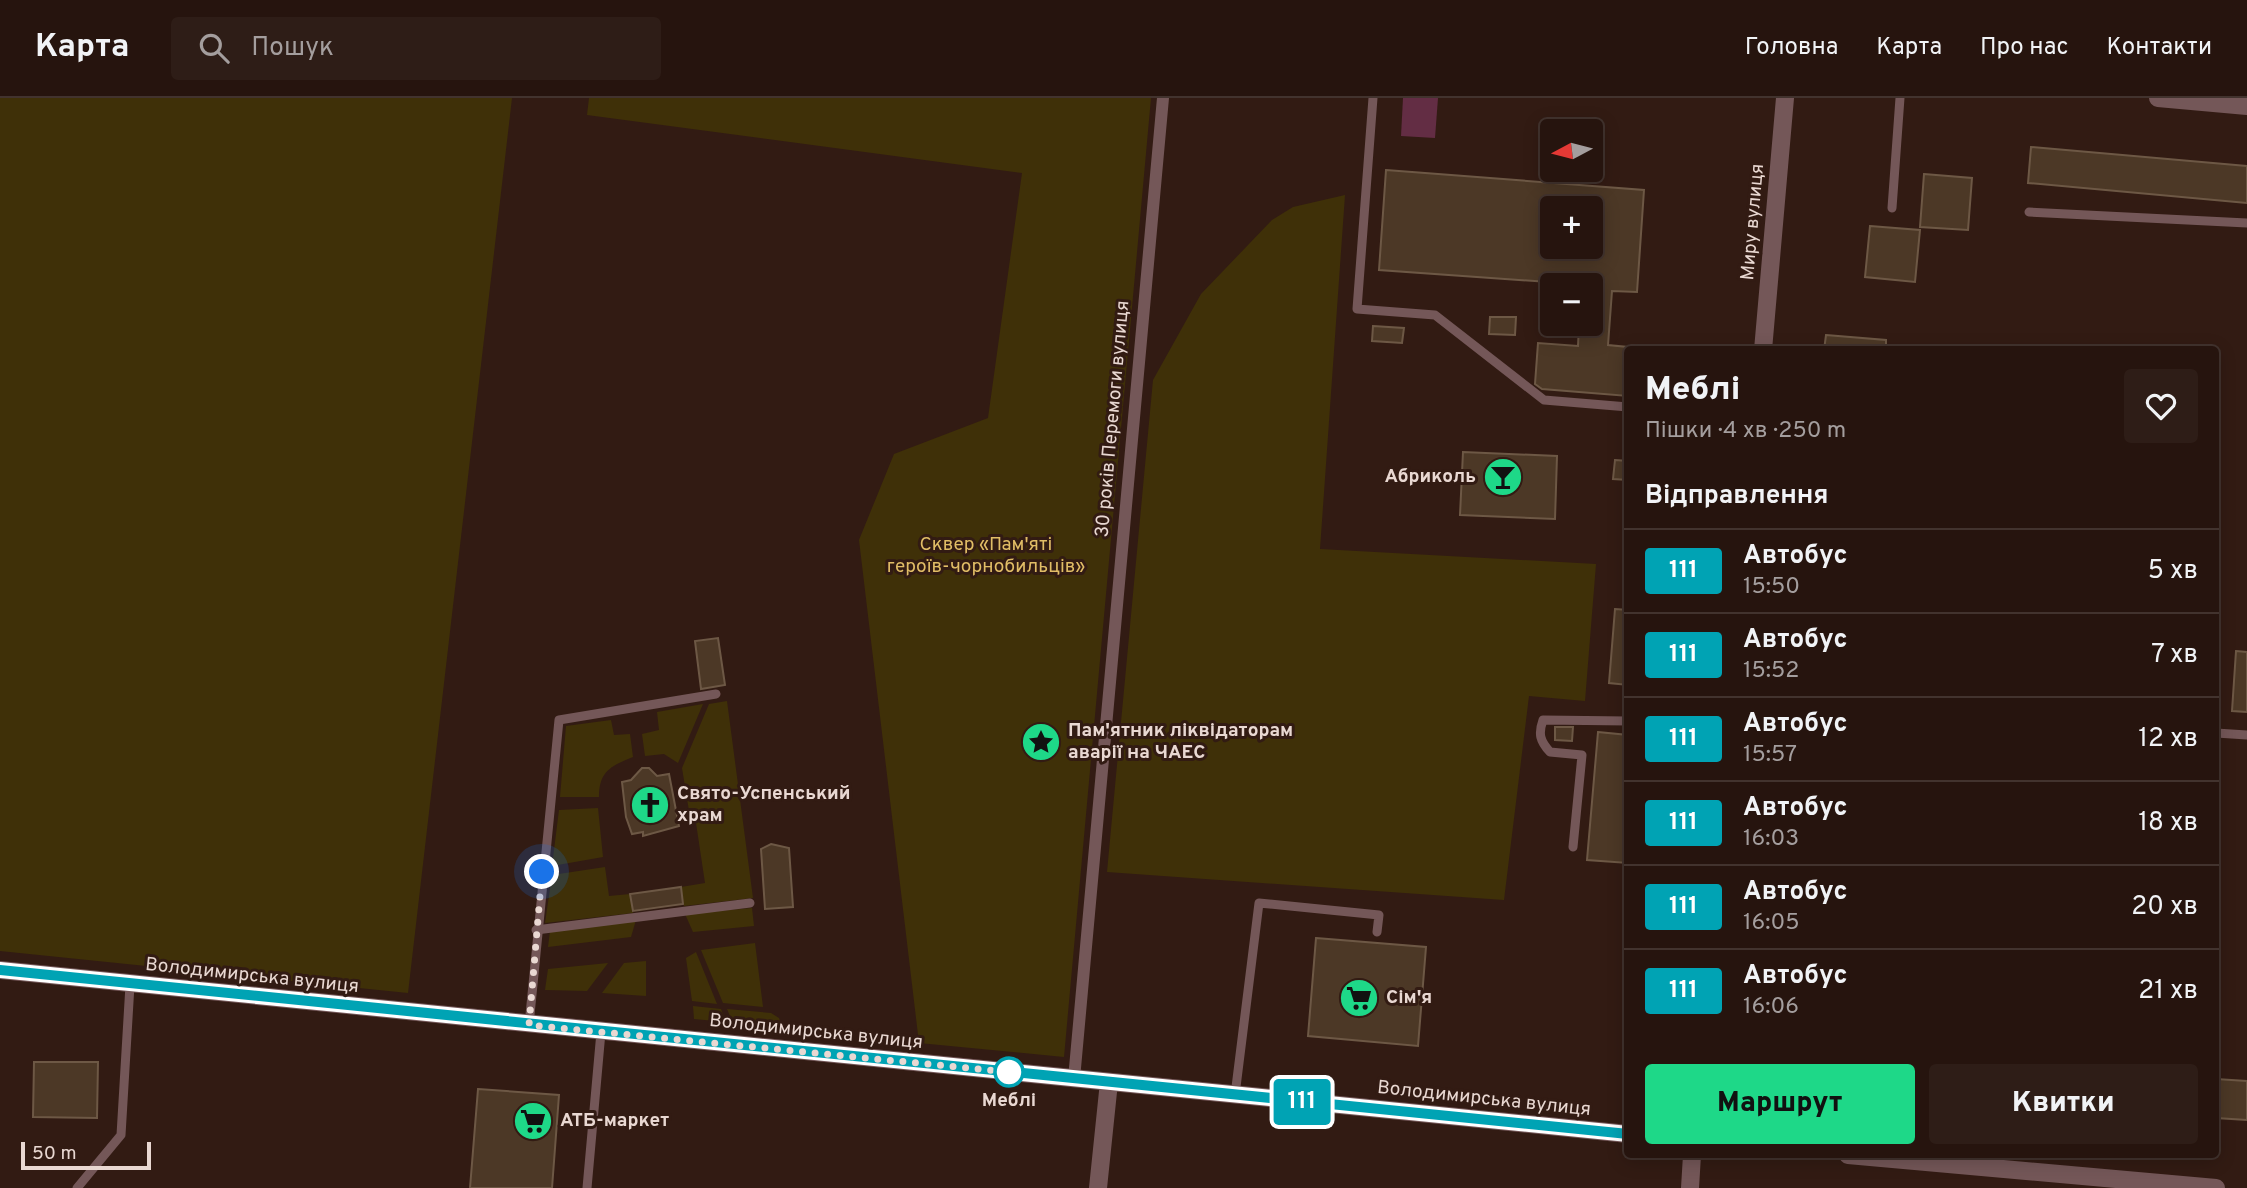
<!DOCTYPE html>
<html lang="uk">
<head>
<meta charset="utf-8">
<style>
	body { margin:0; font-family:Overpass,sans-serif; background:#2e1d17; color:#f1f3f6; height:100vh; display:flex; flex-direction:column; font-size:26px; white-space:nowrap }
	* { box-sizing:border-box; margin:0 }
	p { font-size:23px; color:#a49e9e }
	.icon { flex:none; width:38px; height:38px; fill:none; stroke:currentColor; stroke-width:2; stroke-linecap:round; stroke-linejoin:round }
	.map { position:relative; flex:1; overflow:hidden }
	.sheet { position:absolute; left:1624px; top:248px; width:595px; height:812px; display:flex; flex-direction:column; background:#26140e; border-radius:7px; box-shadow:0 4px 18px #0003,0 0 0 2px #42332e }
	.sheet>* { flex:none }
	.badge { padding:0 14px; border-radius:5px; font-size:24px; line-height:46px }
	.needle { width:46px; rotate:263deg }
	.tools { position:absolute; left:1540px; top:21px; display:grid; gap:14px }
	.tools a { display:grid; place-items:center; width:63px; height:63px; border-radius:7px; background:#26140e; box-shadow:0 4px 18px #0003,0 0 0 2px #42332e; font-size:35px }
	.scale { position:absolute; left:21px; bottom:18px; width:130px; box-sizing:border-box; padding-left:7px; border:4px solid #e9d8d2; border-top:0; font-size:19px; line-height:24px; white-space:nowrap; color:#e9d8d2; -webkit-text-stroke:5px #321b13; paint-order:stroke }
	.you { position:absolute; width:35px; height:35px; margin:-18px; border:5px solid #fff; border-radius:50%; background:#1a73e8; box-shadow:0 0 0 10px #1a73e833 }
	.map>.badge { position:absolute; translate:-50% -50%; box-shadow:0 0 0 4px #fff }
	h2 { padding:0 21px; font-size:26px; line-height:63px }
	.round { display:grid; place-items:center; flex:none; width:74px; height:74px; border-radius:7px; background:#2e1d17 }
	.head { display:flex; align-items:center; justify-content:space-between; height:119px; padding:0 21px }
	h1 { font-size:33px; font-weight:800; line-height:52px }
	.button { display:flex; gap:14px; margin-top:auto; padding:14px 21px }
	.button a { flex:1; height:80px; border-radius:7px; background:#1ed888; color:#111; font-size:28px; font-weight:800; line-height:80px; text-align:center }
	.button a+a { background:#2e1d17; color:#f1f3f6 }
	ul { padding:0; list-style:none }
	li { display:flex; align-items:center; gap:21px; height:84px; padding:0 21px; border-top:2px solid #42332e }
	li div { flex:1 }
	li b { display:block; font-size:26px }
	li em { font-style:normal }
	li .badge { min-width:77px; font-weight:700; text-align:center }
	header { display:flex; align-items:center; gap:42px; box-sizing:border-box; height:98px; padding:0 35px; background:#26140e; border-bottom:2px solid #42332e }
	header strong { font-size:33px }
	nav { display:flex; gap:38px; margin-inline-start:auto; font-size:24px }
	.search { width:490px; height:63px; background:#2e1d17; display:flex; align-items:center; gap:18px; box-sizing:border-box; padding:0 24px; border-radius:7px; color:#a49e9e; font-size:26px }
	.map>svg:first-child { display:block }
</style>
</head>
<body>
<header>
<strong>Карта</strong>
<div class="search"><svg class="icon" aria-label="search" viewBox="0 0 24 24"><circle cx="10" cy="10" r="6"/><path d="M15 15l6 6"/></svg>Пошук</div>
<nav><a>Головна</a><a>Карта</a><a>Про нас</a><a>Контакти</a></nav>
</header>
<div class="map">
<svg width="2247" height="1090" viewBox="0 0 2247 1090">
	<rect width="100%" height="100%" fill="#321b13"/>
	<g fill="#3f3008">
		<polygon points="0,0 512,0 408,895 0,853"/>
		<polygon points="589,0 1151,0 1064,959 919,945 859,442 894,356 988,320 1022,75 587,17"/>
		<polygon points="1345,97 1320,451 1596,466 1585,603 1529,598 1504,802 1107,774 1153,282 1201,196 1272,122 1293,109"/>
		<polygon points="727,603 753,800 684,808 681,789 705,785 696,725 691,725 682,670 709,606"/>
		<polygon points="703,606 678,665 664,656 645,658 642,636 659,632 657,614"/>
		<path d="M611,622L614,637L630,636L633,659C611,668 599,673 599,699H560L566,628Z"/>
		<polygon points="598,710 603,759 552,768 559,712"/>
		<polygon points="605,769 609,798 630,796 633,815 545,825 552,777"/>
		<polygon points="752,810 754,828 693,834 685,816"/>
		<polygon points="636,822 631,839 548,849 550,833"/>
		<polygon points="755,845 763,909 723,905 701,852"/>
		<polygon points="696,854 717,906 692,903 686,860"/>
		<polygon points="646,863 646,898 602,895 624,865"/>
		<polygon points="608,865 587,893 545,892 548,871"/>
		<polygon points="693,908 721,911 726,924 694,921"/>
		<polygon points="727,911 771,915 779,920 781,926 780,929 733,925"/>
	</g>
	<polygon fill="#632d44" points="1403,0 1438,0 1435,40 1401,38"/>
	<g fill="#4c3826" stroke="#6d5845" stroke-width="2" fill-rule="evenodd">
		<polygon points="2031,49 2247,68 2247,105 2028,85"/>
		<path d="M1386,72L1644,92L1637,194L1612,193L1608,247L1628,249V298L1542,291L1535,286L1538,245L1578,248L1579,226H1591V187L1379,172ZM1552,110H1591V149H1552Z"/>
		<polygon points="1924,76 1972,80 1968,132 1920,129"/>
		<polygon points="1870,128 1920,132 1915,184 1865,179"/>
		<polygon points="1490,219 1516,219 1515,237 1489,236"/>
		<polygon points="1373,228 1404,230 1402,245 1372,243"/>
		<polygon points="1826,237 1886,242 1886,252 1824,252"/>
		<polygon points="1463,354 1557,358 1555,421 1460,417"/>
		<polygon points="1615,362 1628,363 1628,382 1613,381"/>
		<polygon points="1615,511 1628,512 1628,587 1609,585"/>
		<polygon points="718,540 725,587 701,591 695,543"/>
		<polygon points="2236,553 2247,554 2247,614 2232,613"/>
		<polygon points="1555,629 1573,629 1572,643 1555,642"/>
		<polygon points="1598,634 1628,637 1628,765 1587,762"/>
		<polygon points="642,670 649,670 657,678 669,676 679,728 643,738 643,734 632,736 626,719 622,684 631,682"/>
		<polygon points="771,746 789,750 793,809 765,811 761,751"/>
		<polygon points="681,789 683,806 633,813 630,796"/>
		<polygon points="1316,840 1426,849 1418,948 1308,938"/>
		<polygon points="34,964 98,964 97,1020 33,1019"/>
		<polygon points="2216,981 2247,983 2247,1022 2216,1020"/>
		<polygon points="478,991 559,997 552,1090 470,1090"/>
	</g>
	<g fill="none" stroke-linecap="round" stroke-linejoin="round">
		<g stroke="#745758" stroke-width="9">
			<polyline points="1373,0 1357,211 1435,217 1544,302 1628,309"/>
			<polyline points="1892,110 1900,0"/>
			<polyline points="2029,114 2247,125"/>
			<polyline points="2216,635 2247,637"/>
			<path d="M1573,749L1582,657L1550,654C1540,643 1538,636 1543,622L1628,623"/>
			<polyline points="536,832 750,805"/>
			<polyline points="529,927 559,622 716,596"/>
			<polyline points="1235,997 1259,805 1379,817 1377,834"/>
			<polyline points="77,1090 121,1037 130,887"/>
			<polyline points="587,1090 601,934"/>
		</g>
		<polyline stroke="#745758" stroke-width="12" points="1074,981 1163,0"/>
		<g stroke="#745758" stroke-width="18">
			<polyline points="1098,1090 1109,984"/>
			<polyline points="1690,1090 1692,1057"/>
		</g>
		<g stroke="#745758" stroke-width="18">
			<polyline points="2158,0 2247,8"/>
			<polyline points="1763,252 1785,0"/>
			<polyline points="0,872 1628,1036"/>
			<polyline points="1848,1057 2216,1090"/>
		</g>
	</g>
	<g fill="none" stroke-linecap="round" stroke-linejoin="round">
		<g stroke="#fff" stroke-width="16">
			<polyline id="line" points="0,872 1628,1036"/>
		</g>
		<use href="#line" stroke="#00a3b4" stroke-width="10"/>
		<polyline stroke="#e9d8d2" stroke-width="7" stroke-dasharray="0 12.6" points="542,774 529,927 1009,974"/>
	</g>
	<defs>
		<g id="bar-disc" transform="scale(2.0125)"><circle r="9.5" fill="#1ed888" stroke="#321b13"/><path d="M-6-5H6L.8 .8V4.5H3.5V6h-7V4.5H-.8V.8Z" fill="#111"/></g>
		<g id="sight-disc" transform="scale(2.0125)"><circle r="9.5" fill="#1ed888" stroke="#321b13"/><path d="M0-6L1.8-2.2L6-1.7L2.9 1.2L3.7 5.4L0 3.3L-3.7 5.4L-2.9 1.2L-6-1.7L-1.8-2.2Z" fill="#111"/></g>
		<g id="church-disc" transform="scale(2.0125)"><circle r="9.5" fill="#1ed888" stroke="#321b13"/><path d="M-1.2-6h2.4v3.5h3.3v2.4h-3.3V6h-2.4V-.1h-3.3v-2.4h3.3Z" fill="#111"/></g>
		<g id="supermarket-disc" transform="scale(2.0125)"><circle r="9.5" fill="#1ed888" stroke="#321b13"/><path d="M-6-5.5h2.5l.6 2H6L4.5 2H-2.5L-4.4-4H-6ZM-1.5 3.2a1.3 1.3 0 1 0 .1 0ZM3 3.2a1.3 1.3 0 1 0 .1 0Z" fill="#111"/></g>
	</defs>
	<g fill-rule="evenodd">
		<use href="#bar-disc" x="1503" y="379"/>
		<use href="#sight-disc" x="1041" y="644"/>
		<use href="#church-disc" x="650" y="707"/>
		<use href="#supermarket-disc" x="1359" y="900"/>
		<use href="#supermarket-disc" x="533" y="1023"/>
	</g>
	<circle fill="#fff" stroke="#00a3b4" stroke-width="3.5" cx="1009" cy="974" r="14"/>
	<g text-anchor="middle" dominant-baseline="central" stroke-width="6" stroke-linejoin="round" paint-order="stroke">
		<g font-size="19" fill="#e9d8d2" stroke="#321b13">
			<text transform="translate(1753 124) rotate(-85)">Миру вулиця</text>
			<text transform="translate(1113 321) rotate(-85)">30 років Перемоги вулиця</text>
			<text transform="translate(252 878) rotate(6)">Володимирська вулиця</text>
			<text transform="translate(816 934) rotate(6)">Володимирська вулиця</text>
			<text transform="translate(1484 1001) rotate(6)">Володимирська вулиця</text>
		</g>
		<g font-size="19" font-weight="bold" fill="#e9d8d2" stroke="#321b13" text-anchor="start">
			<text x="1476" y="379" text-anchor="end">Абриколь</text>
			<text x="1068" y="633">Пам'ятник ліквідаторам<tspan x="1068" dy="22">аварії на ЧАЕС</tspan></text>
			<text x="677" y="696">Свято-Успенський<tspan x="677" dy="22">храм</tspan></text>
			<text x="1386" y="900">Сім'я</text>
			<text x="560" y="1023">АТБ-маркет</text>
		</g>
		<g font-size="19" fill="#e1bd66" stroke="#321b13">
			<text x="986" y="447">Сквер «Пам'яті<tspan x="986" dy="22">героїв-чорнобильців»</tspan></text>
		</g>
		<g font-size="19" font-weight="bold" fill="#e9d8d2" stroke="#321b13">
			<text x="1009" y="1003">Меблі</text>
		</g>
	</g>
</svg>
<div class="tools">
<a><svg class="needle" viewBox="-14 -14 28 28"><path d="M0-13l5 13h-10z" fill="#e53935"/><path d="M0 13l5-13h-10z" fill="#a49e9e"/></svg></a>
<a>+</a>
<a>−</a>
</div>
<div class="scale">50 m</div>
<div class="you" style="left:542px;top:774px"></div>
<b class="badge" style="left:1302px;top:1004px;background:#00a3b4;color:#fff">111</b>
<section class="sheet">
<div class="head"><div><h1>Меблі</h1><p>Пішки · 4 хв · 250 m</p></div><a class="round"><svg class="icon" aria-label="heart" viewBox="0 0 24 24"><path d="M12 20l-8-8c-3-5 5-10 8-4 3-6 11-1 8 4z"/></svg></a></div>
<h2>Відправлення</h2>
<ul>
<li><span class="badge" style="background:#00a3b4;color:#fff">111</span><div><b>Автобус</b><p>15:50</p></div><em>5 хв</em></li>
<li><span class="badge" style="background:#00a3b4;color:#fff">111</span><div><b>Автобус</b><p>15:52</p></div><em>7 хв</em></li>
<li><span class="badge" style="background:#00a3b4;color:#fff">111</span><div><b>Автобус</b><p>15:57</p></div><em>12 хв</em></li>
<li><span class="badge" style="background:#00a3b4;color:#fff">111</span><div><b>Автобус</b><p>16:03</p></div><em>18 хв</em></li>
<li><span class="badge" style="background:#00a3b4;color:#fff">111</span><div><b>Автобус</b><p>16:05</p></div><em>20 хв</em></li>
<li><span class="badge" style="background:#00a3b4;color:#fff">111</span><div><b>Автобус</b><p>16:06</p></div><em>21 хв</em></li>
</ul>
<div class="button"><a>Маршрут</a><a>Квитки</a></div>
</section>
</div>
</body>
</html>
